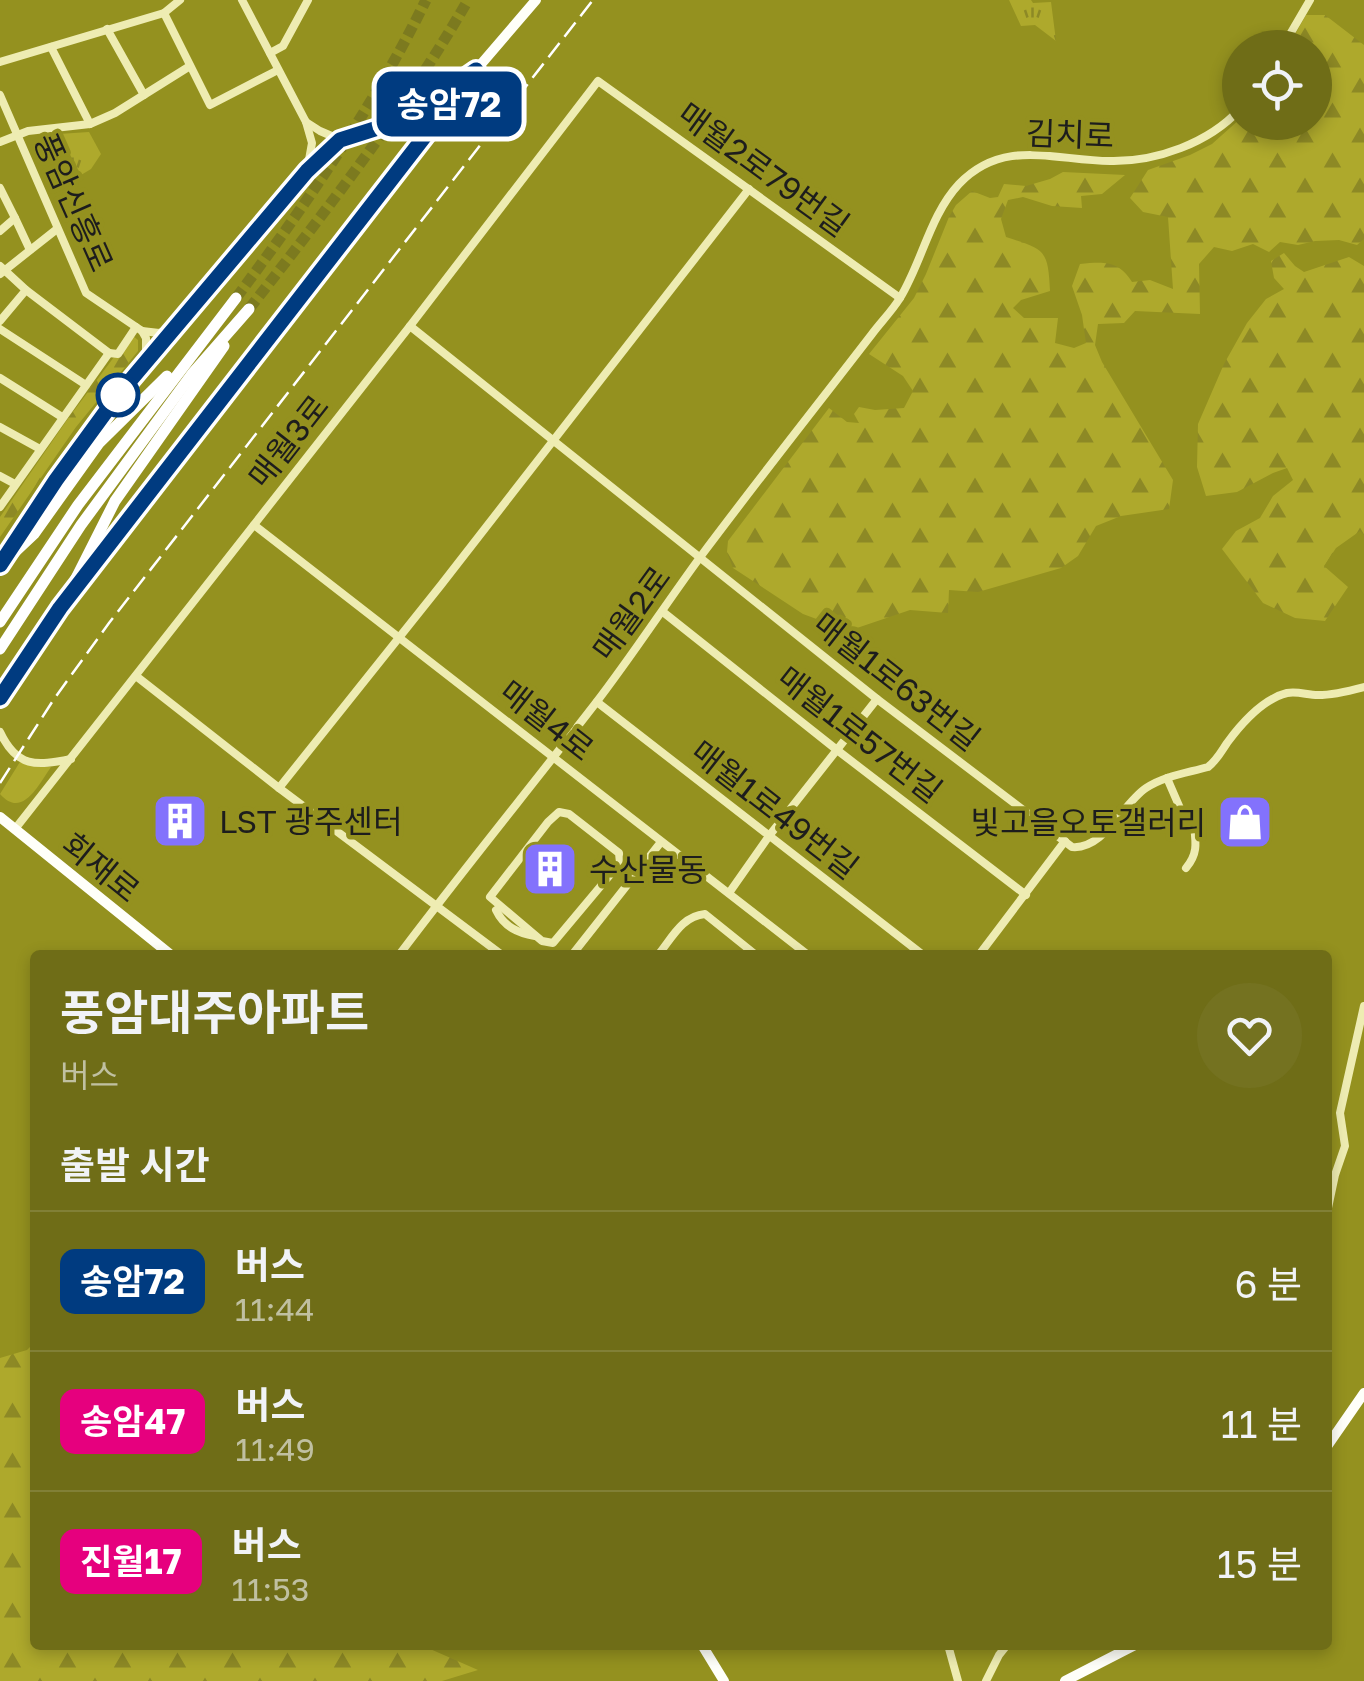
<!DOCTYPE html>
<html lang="ko">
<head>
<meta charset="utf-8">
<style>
	body { margin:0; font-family:"Golos Text","Noto Sans KR",sans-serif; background:#747220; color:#f1f3f6; height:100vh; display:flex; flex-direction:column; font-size:38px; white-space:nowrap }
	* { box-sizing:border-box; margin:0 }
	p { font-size:32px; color:#c0c0a1 }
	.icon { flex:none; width:55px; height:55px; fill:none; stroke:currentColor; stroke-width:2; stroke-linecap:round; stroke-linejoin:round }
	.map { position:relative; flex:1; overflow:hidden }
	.sheet { position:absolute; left:30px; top:950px; width:1302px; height:700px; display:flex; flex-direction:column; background:#6f6d17; border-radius:10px; box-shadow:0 5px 15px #0003 }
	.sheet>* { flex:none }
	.badge { padding:0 20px; border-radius:15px; font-size:35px; line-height:65px }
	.controls { position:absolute; left:1222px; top:30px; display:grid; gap:20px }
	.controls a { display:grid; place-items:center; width:110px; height:110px; border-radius:50%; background:#6f6d17; box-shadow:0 5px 15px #0003; font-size:50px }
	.map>.badge { position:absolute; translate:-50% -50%; box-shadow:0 0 0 5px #fff }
	h2 { padding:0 30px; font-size:38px; line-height:90px }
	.round { display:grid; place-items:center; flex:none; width:105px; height:105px; border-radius:52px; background:#747220 }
	.headline { display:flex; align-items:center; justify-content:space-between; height:170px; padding:0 30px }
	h1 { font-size:48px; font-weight:700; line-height:75px }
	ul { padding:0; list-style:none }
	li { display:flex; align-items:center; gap:30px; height:140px; padding:0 30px; border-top:2px solid #818036 }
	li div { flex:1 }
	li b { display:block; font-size:38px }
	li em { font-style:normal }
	li .badge { min-width:110px; font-weight:700; text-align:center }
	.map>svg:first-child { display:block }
</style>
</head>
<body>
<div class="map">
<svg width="1364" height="1681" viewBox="0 0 1364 1681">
	<defs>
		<pattern id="forest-firs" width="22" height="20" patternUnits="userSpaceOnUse" patternTransform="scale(2.5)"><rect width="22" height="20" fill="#aea92c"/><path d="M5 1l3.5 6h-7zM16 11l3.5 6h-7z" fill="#8d8925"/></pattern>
		<pattern id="park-tufts" width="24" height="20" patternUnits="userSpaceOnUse" patternTransform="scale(2.5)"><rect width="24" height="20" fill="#aea92c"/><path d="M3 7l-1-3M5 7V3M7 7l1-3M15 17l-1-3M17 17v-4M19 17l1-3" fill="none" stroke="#8d8925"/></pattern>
	</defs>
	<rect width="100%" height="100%" fill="#94911f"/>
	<path fill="#aea92c" d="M23,757L40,767H51C38,786 22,819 0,794Z"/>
	<g fill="url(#forest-firs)">
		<path d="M1306,15H1325L1364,45V239L1357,245L1339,240L1315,241L1298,245L1280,242L1269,252L1253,244L1232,251L1214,247L1199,264L1200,314L1135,311L1124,323L1098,324L1095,345L1102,362L1173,480L1169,509L1121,516L1096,526L1078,556L1061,568L978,592L949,590L948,613L910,610L854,629L822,621L803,614L733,568L727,552L728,541L829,408L847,422L859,423L854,414L859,407L875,410L904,408L913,391L903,376L869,354L914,298L926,274L949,217L956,205L972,191L990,198L998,197L1004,184L1026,186L1050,179L1063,172L1125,175L1102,194L1081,196L1082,208L1052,206L1023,197L1008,200L1001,219L1006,237C1045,250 1048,249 1050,291L1021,300L1013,308L1024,318H1058L1055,343L1074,348L1086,343L1082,315L1072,286L1080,264C1104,262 1118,260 1132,282L1150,280L1173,289L1168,217L1143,212L1130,198L1148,170L1190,155L1212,144L1240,119V122H1315V48L1288,47Z"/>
		<polygon points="1284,253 1295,266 1304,272 1349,257 1364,266 1364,535 1360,531 1336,548 1324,566 1348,587 1325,621 1295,618 1263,603 1222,549 1236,531 1260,518 1273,496 1293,480 1287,468 1273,473 1237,492 1206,496 1197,467 1198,424 1224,364 1247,323 1266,299 1284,289 1274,278 1271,261"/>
		<polygon points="133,336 138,340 138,351 76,427 0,537 0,517 67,420 114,357 120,356"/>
		<polygon points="35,1342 35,1645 421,1645 478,1670 442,1681 0,1681 0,1358 27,1350"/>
	</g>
	<g fill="url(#park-tufts)">
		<polygon points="1009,0 1031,0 1033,3 1051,2 1056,41 1035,25 1021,26"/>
		<polygon points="89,132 101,154 91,169 81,175 59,134"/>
	</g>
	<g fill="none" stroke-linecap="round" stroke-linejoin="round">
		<g stroke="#7c7a1f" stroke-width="11" stroke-dasharray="11 5.5" stroke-linecap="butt">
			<path d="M236,298C307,203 374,106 426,0"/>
			<path d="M249,309C327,209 405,110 468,0"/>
		</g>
		<g stroke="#eeecb2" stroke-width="8">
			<polyline points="242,0 306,122 320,131 341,140"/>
			<polyline points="164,13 210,105 278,70"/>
			<polyline points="107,29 144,95"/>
			<polyline points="51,47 90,124"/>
			<polyline points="1282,48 1310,0"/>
			<polyline points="270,53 283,46 308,0"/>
			<polyline points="0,62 164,13 180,0"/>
			<polyline points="0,95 86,293 142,331 159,333 173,328"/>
			<polyline points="306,122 312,143 307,171"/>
			<polyline points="0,142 28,131 90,124 115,113 190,66"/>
			<polyline points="0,188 15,218 0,231"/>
			<polyline points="15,218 30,250"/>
			<polyline points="0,266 26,290 109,353"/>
			<polyline points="0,274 57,229"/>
			<polyline points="0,321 26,290"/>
			<path d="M410,326L877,699L1072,847C1104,850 1122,804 1146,788C1164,776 1187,773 1208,767C1217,760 1221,752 1227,743C1241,724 1263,699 1287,693C1298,691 1307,695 1318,695C1333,695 1349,691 1364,687"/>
			<polyline points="0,329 86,385"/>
			<polyline points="142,331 146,338 146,361"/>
			<polyline points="109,353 118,354 136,327"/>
			<polyline points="0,378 62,417"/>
			<polyline points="0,427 40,449"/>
			<polyline points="0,476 15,484"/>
			<polyline points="0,507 109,353"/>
			<polyline points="254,525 808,955"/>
			<polyline points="8,553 56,480 118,395 307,171 341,140 384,126 418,110 468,75"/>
			<polyline points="74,591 476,70"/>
			<polyline points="663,612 837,750 1026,895"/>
			<polyline points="136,676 279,788 502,955"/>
			<polyline points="0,698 62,606"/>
			<polyline points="597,702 923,955"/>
			<path d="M0,732C17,768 36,766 71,759"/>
			<path d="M1167,778L1183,815L1194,826C1196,843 1198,854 1186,868"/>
			<polyline points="279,788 441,585 749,189"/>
			<polyline points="15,829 410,326 598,81 900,298"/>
			<polyline points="620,863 553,943 542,941 490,897 548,822 559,812 569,814 619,853 620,863 636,874"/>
			<polyline points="729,893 769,836 877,699"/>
			<path d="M496,910C504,927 518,933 535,936"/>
			<path d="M399,955C463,870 530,788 595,704C632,656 665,605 701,556C757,481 815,408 872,334C881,322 892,311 900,298C922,262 930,215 959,184C1004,137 1056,161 1110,161C1156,162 1209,143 1240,109"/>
			<polyline points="572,955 661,842"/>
			<path d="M658,955C672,938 682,916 705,914L756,955"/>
			<polyline points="979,955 1065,841"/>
			<polyline points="1328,1208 1335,1175 1345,1146 1340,1113 1364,1006"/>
			<polyline points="948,1645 958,1681"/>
			<polyline points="986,1681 999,1655 1007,1645"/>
		</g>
		<g stroke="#fffff9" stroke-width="10">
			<polyline points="476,70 536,0"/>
			<polyline points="0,817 171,955"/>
			<polyline points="1328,1445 1364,1393"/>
			<polyline points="702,1645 724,1681"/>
			<polyline points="1065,1681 1135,1645"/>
		</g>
		<g stroke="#fff" stroke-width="11">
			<polyline points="0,566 34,534 99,443 167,376"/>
			<polyline points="61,608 115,501 224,346"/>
			<polyline points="0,622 78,505 236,298"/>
			<polyline points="0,649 81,525 192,374 249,309"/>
		</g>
		<polyline stroke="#fff" stroke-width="2.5" stroke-dasharray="18 8" stroke-linecap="butt" points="0,783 54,699 109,623 593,0"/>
	</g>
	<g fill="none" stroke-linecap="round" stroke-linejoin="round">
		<g stroke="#fff" stroke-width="22">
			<polyline id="line" points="0,565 56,480 118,395 307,171 340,140 384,126 418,110 476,70 60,608 0,698"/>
		</g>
		<use href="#line" stroke="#003b80" stroke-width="15"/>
	</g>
	<defs>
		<g id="building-square" transform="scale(2.875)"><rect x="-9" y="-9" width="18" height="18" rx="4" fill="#8372fc" stroke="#94911f"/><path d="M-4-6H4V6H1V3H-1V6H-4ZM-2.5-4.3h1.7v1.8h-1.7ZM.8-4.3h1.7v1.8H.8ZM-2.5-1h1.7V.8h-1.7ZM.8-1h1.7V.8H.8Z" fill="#fff"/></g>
		<g id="shop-square" transform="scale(2.875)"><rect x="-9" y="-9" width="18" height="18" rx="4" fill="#8372fc" stroke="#94911f"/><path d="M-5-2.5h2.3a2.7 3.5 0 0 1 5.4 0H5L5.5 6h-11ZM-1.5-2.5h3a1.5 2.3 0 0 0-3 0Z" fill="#fff"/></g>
	</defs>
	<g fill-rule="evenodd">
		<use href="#building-square" x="180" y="821"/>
		<use href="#shop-square" x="1245" y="822"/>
		<use href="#building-square" x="550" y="869"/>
	</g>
	<circle fill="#fff" stroke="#003b80" stroke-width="5" cx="118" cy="395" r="20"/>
	<g text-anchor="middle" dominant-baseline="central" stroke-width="9" stroke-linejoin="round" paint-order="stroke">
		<g font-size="32" fill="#1d1d1d" stroke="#94911f">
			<text transform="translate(1070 134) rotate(2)">김치로</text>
			<text transform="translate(764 169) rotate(36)">매월2로79번길</text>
			<text transform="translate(74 202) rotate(66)">풍암신흥로</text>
			<text transform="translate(288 441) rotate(-52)">매월3로</text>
			<text transform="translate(631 613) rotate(-54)">매월2로</text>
			<text transform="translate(897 681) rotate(38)">매월1로63번길</text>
			<text transform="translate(547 720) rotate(38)">매월4로</text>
			<text transform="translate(860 734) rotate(38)">매월1로57번길</text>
			<text transform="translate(775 809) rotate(38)">매월1로49번길</text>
			<text transform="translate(101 867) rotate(39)">회재로</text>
		</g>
		<g font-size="32" fill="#1d1d1d" stroke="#94911f" text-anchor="start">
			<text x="219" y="821">LST 광주센터</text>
			<text x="1206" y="822" text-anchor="end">빛고을오토갤러리</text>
			<text x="589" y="869">수산물동</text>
		</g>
	</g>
</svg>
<div class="controls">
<a><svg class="icon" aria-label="locate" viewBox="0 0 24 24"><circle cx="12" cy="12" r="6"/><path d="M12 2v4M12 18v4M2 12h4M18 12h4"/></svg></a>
</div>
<b class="badge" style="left:449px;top:104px;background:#003b80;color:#fff">송암72</b>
<section class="sheet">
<div class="headline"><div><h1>풍암대주아파트</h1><p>버스</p></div><a class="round"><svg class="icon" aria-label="heart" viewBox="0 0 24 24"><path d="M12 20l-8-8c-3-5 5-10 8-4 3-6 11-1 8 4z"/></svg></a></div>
<h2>출발 시간</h2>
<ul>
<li><span class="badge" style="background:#003b80;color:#fff">송암72</span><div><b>버스</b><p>11:44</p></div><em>6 분</em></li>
<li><span class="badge" style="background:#e6007e;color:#fff">송암47</span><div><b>버스</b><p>11:49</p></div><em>11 분</em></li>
<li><span class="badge" style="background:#e6007e;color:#fff">진월17</span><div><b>버스</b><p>11:53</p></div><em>15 분</em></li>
</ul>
</section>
</div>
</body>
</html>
